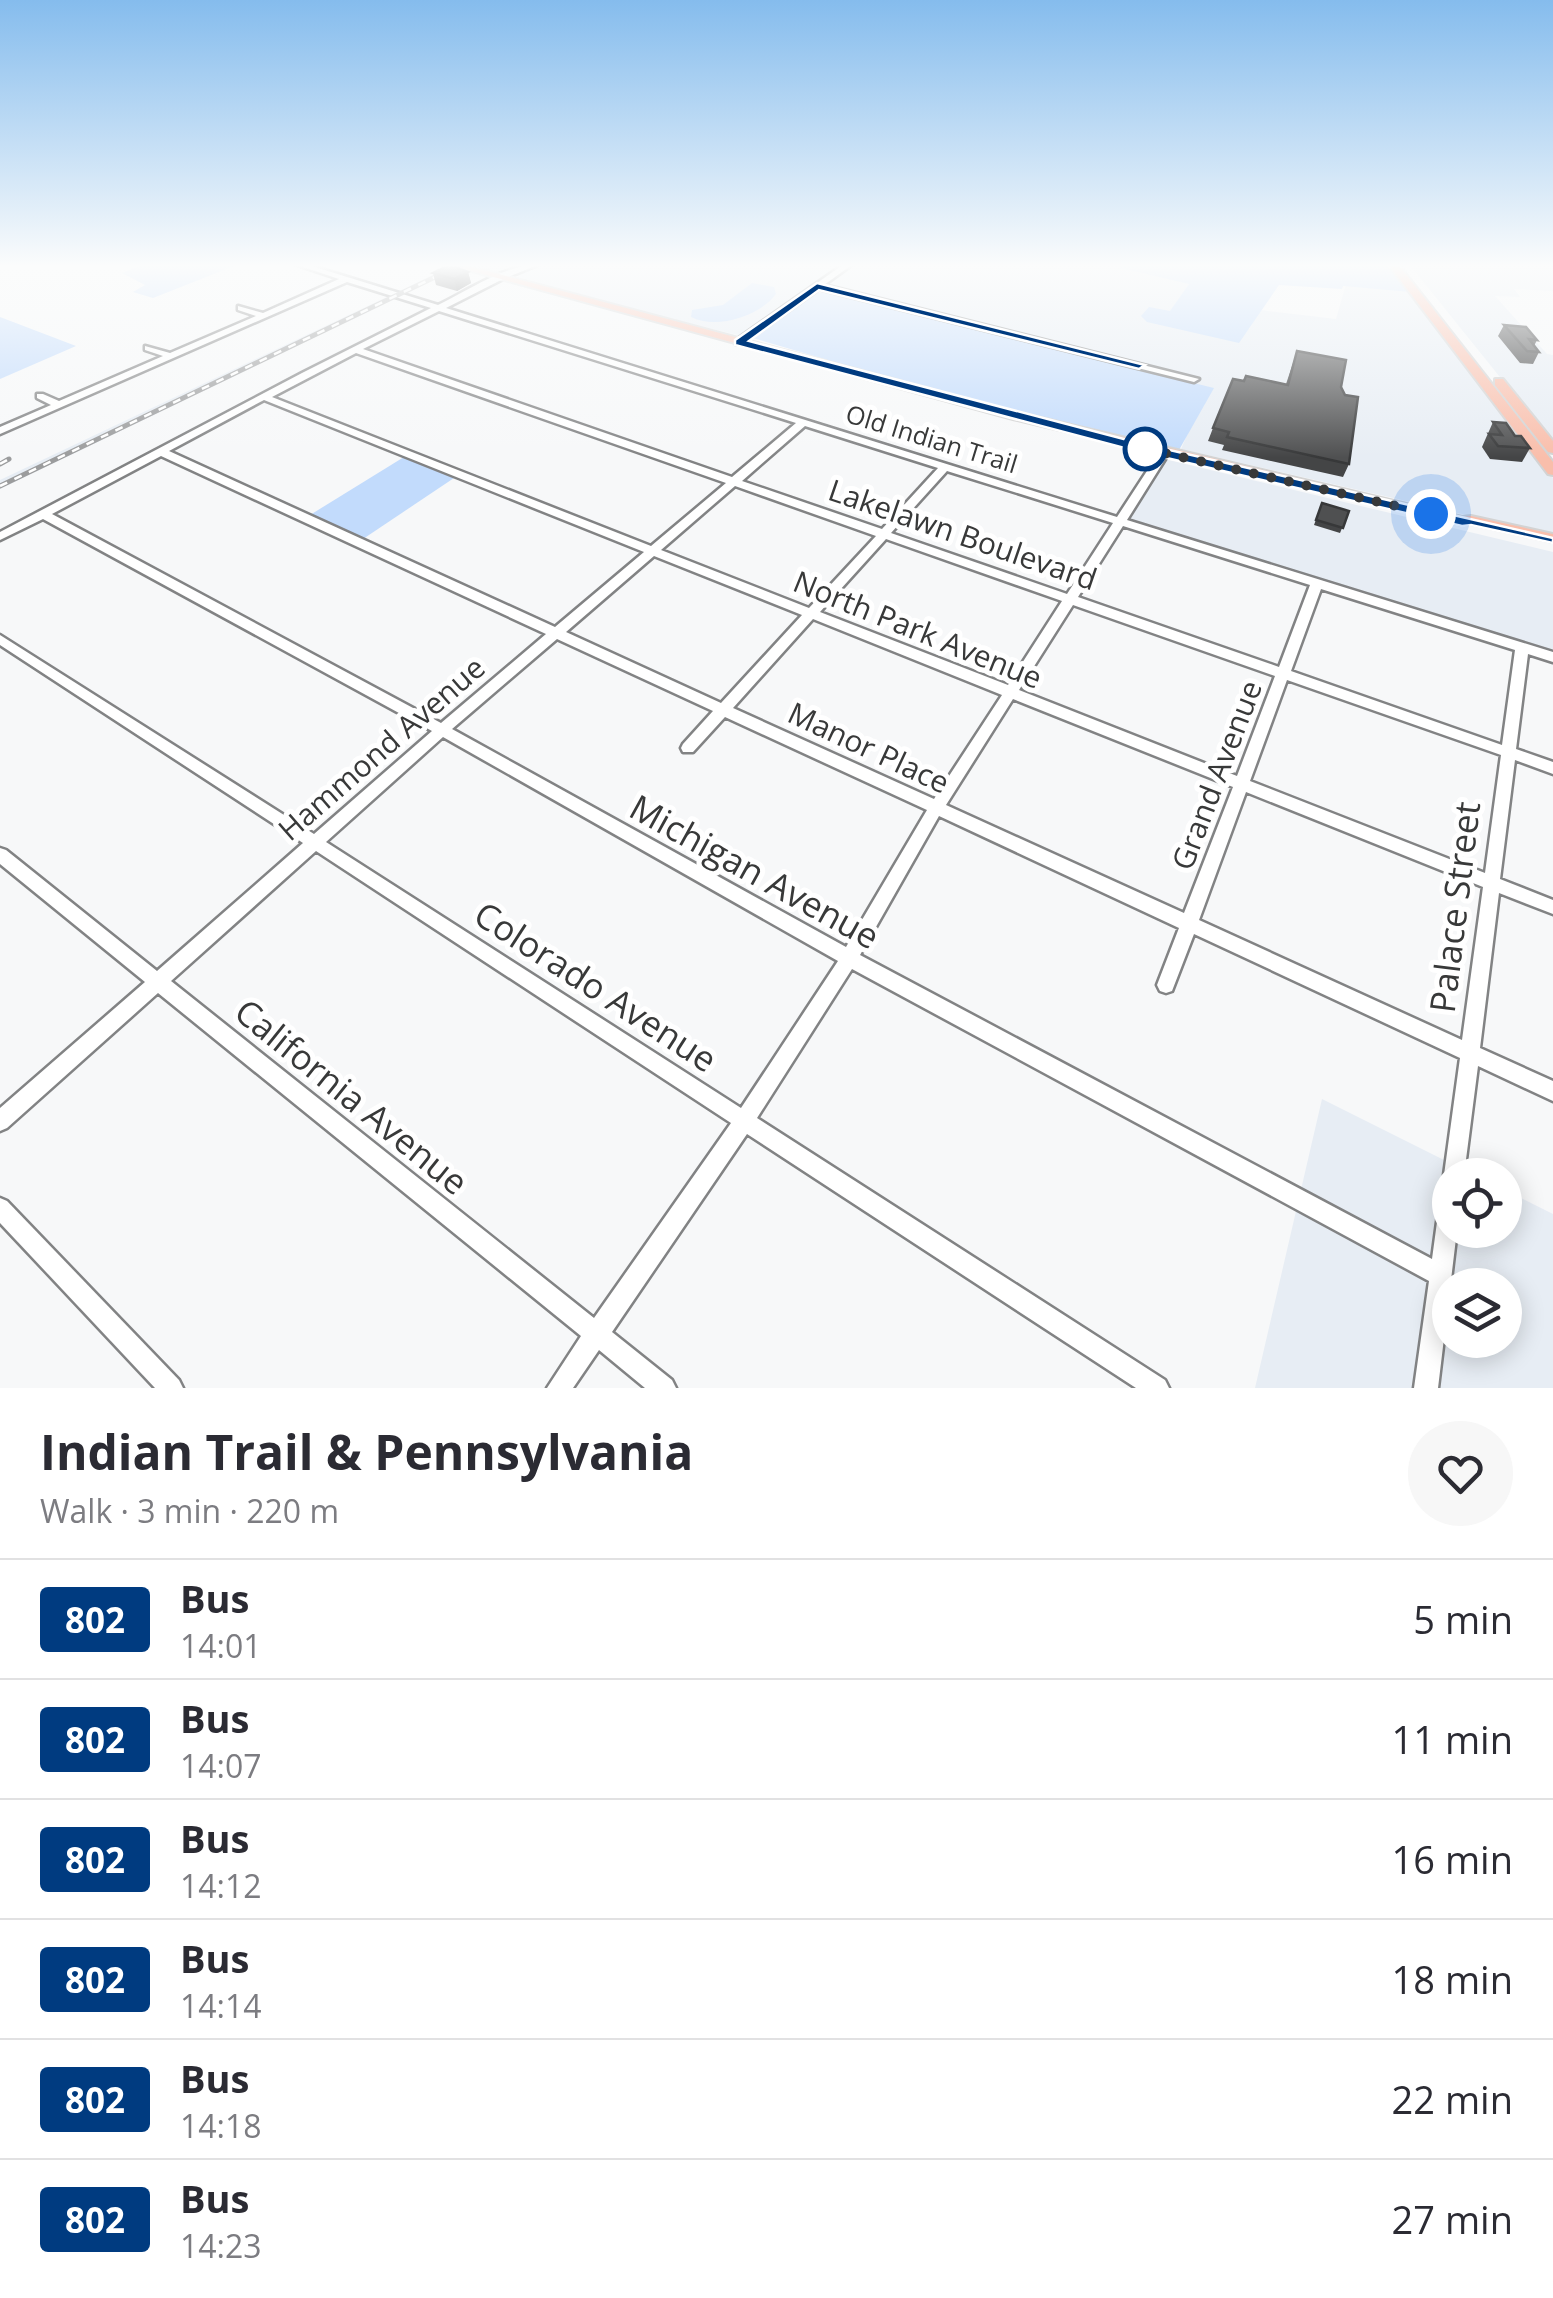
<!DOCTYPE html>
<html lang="en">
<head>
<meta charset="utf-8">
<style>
	body { margin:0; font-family:"Open Sans",sans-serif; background:#f7f7f7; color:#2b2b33; height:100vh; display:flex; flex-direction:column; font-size:38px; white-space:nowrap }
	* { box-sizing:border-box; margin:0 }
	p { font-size:32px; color:#7c7c81 }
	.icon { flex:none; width:55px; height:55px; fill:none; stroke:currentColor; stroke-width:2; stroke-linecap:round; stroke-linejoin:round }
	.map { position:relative; height:1388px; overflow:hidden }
	.details { display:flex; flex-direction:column; background:#fff; flex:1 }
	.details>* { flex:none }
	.badge { padding:0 20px; border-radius:8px; font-size:35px; line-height:65px }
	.tools { position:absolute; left:1432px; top:1158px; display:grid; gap:20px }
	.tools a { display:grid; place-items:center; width:90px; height:90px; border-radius:50%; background:#fff; box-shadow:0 5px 25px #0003; font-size:50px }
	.you { position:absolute; width:50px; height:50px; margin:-25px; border:8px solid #fff; border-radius:50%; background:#1a73e8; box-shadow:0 0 0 15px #1a73e833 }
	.map>.badge { position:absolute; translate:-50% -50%; box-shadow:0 0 0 5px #fff }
	.round { display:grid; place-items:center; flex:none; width:105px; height:105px; border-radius:52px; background:#f7f7f7 }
	.summary { display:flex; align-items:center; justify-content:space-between; height:170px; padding:0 40px }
	h1 { font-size:48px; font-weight:700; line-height:75px }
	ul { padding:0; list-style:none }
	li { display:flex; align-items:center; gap:30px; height:120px; padding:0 40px; border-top:2px solid #e1e1e2 }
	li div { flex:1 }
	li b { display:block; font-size:38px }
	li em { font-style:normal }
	li .badge { min-width:110px; font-weight:700; text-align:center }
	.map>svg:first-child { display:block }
</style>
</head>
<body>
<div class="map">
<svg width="1553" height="1388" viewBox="0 0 1553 1388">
	<rect width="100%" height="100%" fill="#f7f8f9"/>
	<g fill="#e7edf4" fill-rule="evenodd">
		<polygon points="456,264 529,264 503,274 467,264 0,489 0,480"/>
		<path d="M543,264H1389L1553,478V535L1181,449L1196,414L1213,389L1140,368L817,290L754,339L621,307L513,275ZM1189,284H1346L1336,319L1260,310L1249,329L1170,312Z"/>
		<polygon points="1409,264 1553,264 1553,291 1514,289 1520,297 1495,296 1547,354 1553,355 1553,443"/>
		<polygon points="1156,457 1553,552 1553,654 1117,517"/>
		<path d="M1322,1099L1474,1175H1450V1230H1505V1190L1553,1214V1388H1255ZM1450,1285H1505V1340H1450Z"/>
	</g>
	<g fill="#c2dbfc">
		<polygon points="144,264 239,264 153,298 133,292 145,285 122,273"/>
		<polygon points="1104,264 1390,264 1411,292 1343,286 1342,289 1279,285 1239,343 1147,322 1141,316 1149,307 1170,311 1189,284"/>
		<path d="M752,283L774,287L776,294C760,316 716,330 691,317L692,310L723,305Z"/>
		<polygon points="823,292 1214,388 1179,450 917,386 753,338 813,294"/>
		<polygon points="0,317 76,346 0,379"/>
		<polygon points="404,457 454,478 363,539 310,515"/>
	</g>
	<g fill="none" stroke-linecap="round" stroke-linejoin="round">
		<g stroke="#828384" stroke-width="5">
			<g id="minor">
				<path d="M294,264H305L438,305C467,291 507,264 540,264L503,279L446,308L1117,517L1160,451H1168L1169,453L1127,520L1553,652V662L1528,654L1516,749L1553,762V774L1515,760L1500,879L1553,900V914L1499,893L1480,1048L1553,1081V1101L1478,1066L1464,1175H1450V1184L1447,1182L1444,1175L1460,1058L1194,934L1172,991L1166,993L1160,991L1157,985L1179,928L939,816L860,955L1432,1259L1440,1200L1443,1193L1450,1190V1230H1457L1438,1388H1414L1429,1281L852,969L757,1118L1165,1380L1169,1388H1136L747,1134L612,1332L672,1380L676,1388H645L599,1350L573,1388H547L581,1336L158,993L7,1128L0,1131V1108L145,982L0,864V848L6,850L157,971L303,843L0,645V635L314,834L432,731L43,519L0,540V532L302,373L431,308L347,282L0,434V427L51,405L37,398V394H43L59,401L163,356L145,350V346L170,353L256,316L238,310V306L263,313L339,279ZM439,311L796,423L732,477L363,349ZM356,353L726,483L651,546L272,397ZM264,400L644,552L555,627L169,451ZM805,426L938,468L882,529L742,481ZM161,456L546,634L441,723L52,514ZM947,471L1113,523L1067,594L891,533ZM735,486L876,536L809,608L661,550ZM1123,526L1310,585L1279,667L1078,597ZM886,539L1062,601L1008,685L820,612ZM654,556L802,615L721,703L566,632ZM1321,589L1515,650L1502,745L1291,671ZM1073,605L1275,676L1237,776L1019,690ZM813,619L1002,695L934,799L733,708ZM557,639L713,711L683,744L681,748L683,752H693L725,717L927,810L846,947L452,729ZM1287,680L1501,755L1485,873L1250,781ZM1013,699L1233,787L1184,913L946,805ZM443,737L838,961L741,1108L326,842ZM1246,792L1483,887L1462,1040L1199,920ZM316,851L731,1123L594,1318L171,981Z"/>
				<polygon points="844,264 853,264 824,285 1199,379 1194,382 819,289 742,344 736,344 736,340"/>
				<polygon points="0,1198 7,1201 179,1380 183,1388 155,1388 0,1223"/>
			</g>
		</g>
		<g stroke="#d3d3d3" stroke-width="4">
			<g id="major">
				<polygon points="446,264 461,264 1020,413 1462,517 1471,516 1553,534 1553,542 1471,524 1462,525 1013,419"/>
				<polygon points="1388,264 1398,264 1553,462 1553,475 1548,474"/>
				<polygon points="1495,379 1503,379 1553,441 1553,453 1548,452 1495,385"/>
			</g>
		</g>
		<use href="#minor" fill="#fff" fill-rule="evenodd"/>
		<use href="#major" fill="#f9beab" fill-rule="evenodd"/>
		<g stroke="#9b9c9d" stroke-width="5">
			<g id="rail">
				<polyline points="0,464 9,459"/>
				<polyline points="0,486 462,264"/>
			</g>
		</g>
		<use href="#rail" stroke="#fff" stroke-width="2.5" stroke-dasharray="8" stroke-linecap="butt"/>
	</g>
	<g fill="#444546">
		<polygon points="468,272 471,283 457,291 436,285 433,273"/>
		<polygon points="1504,325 1537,340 1534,346 1539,352 1533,364 1520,363 1498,336"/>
		<polygon points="1297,351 1341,387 1349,464 1343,477 1222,450 1224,445 1208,441 1213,428 1244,381 1286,384"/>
		<polygon points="1493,422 1515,436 1530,448 1522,462 1490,459 1482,447"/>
		<polygon points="1322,503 1349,511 1340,533 1314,525"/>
	</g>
	<polygon fill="#373839" points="468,272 471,283 457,291 454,279"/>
	<g fill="#4f5051" stroke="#373839" stroke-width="2.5">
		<polygon points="449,265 468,272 454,279 433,273"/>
		<polygon points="1504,325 1526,327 1537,340 1529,339 1539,352 1527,351"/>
		<polygon points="1297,351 1346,360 1341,387 1345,395 1358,397 1349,464 1227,437 1229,432 1213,428 1233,379 1244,381 1246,376 1288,385"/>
		<polygon points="1493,422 1506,423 1515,436 1521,436 1530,448 1498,446 1489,434 1502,435"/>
		<polygon points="1322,503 1349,511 1343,528 1316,520"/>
	</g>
	<linearGradient id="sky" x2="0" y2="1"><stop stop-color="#85bced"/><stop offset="0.58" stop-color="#fbfcfc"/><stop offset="1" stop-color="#fbfcfc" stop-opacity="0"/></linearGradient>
	<rect width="1553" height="458" fill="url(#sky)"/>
	<polygon fill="#003b80" stroke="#fff" stroke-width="2.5" points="817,283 1145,365 1139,369 819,290 749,341 1139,443 1553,538 1553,543 1471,525 1462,526 1132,450 735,345 735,340"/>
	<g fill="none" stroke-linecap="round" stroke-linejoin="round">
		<polyline stroke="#383939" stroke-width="10" stroke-dasharray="0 18" points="1145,449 1138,447 1431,514"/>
	</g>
	<circle fill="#fff" stroke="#003b80" stroke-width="5" cx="1145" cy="449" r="20"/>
	<g text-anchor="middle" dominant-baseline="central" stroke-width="10" stroke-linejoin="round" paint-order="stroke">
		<g font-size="25" fill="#383939" stroke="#fff">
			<text transform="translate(932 438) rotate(17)">Old Indian Trail</text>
		</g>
		<g font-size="30" fill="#383939" stroke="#fff">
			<text transform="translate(963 534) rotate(19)">Lakelawn Boulevard</text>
			<text transform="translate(918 629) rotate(22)">North Park Avenue</text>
			<text transform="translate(869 747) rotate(25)">Manor Place</text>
			<text transform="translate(381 748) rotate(-41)">Hammond Avenue</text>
			<text transform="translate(1216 775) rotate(-69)">Grand Avenue</text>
		</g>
		<g font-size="35" fill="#383939" stroke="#fff">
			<text transform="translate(755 871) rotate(29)">Michigan Avenue</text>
			<text transform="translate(1454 907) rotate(-83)">Palace Street</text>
			<text transform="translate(596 986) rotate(33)">Colorado Avenue</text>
			<text transform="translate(352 1096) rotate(39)">California Avenue</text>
		</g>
	</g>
</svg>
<div class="tools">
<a><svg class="icon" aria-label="locate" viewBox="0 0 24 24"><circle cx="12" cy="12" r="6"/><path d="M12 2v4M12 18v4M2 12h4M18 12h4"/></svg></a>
<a><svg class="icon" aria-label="layers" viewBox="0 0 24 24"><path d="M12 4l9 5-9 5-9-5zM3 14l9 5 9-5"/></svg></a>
</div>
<div class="you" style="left:1431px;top:514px"></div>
</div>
<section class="details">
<div class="summary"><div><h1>Indian Trail &amp; Pennsylvania</h1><p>Walk · 3 min · 220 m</p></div><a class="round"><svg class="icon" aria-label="heart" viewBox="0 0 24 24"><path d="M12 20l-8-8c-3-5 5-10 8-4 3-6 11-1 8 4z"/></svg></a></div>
<ul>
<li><span class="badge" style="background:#003b80;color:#fff">802</span><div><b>Bus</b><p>14:01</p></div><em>5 min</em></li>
<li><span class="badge" style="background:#003b80;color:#fff">802</span><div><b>Bus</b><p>14:07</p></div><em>11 min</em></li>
<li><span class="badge" style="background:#003b80;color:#fff">802</span><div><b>Bus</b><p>14:12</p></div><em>16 min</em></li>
<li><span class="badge" style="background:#003b80;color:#fff">802</span><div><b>Bus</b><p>14:14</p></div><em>18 min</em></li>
<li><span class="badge" style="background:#003b80;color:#fff">802</span><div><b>Bus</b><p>14:18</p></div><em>22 min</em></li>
<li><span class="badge" style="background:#003b80;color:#fff">802</span><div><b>Bus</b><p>14:23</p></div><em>27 min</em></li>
</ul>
</section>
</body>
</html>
